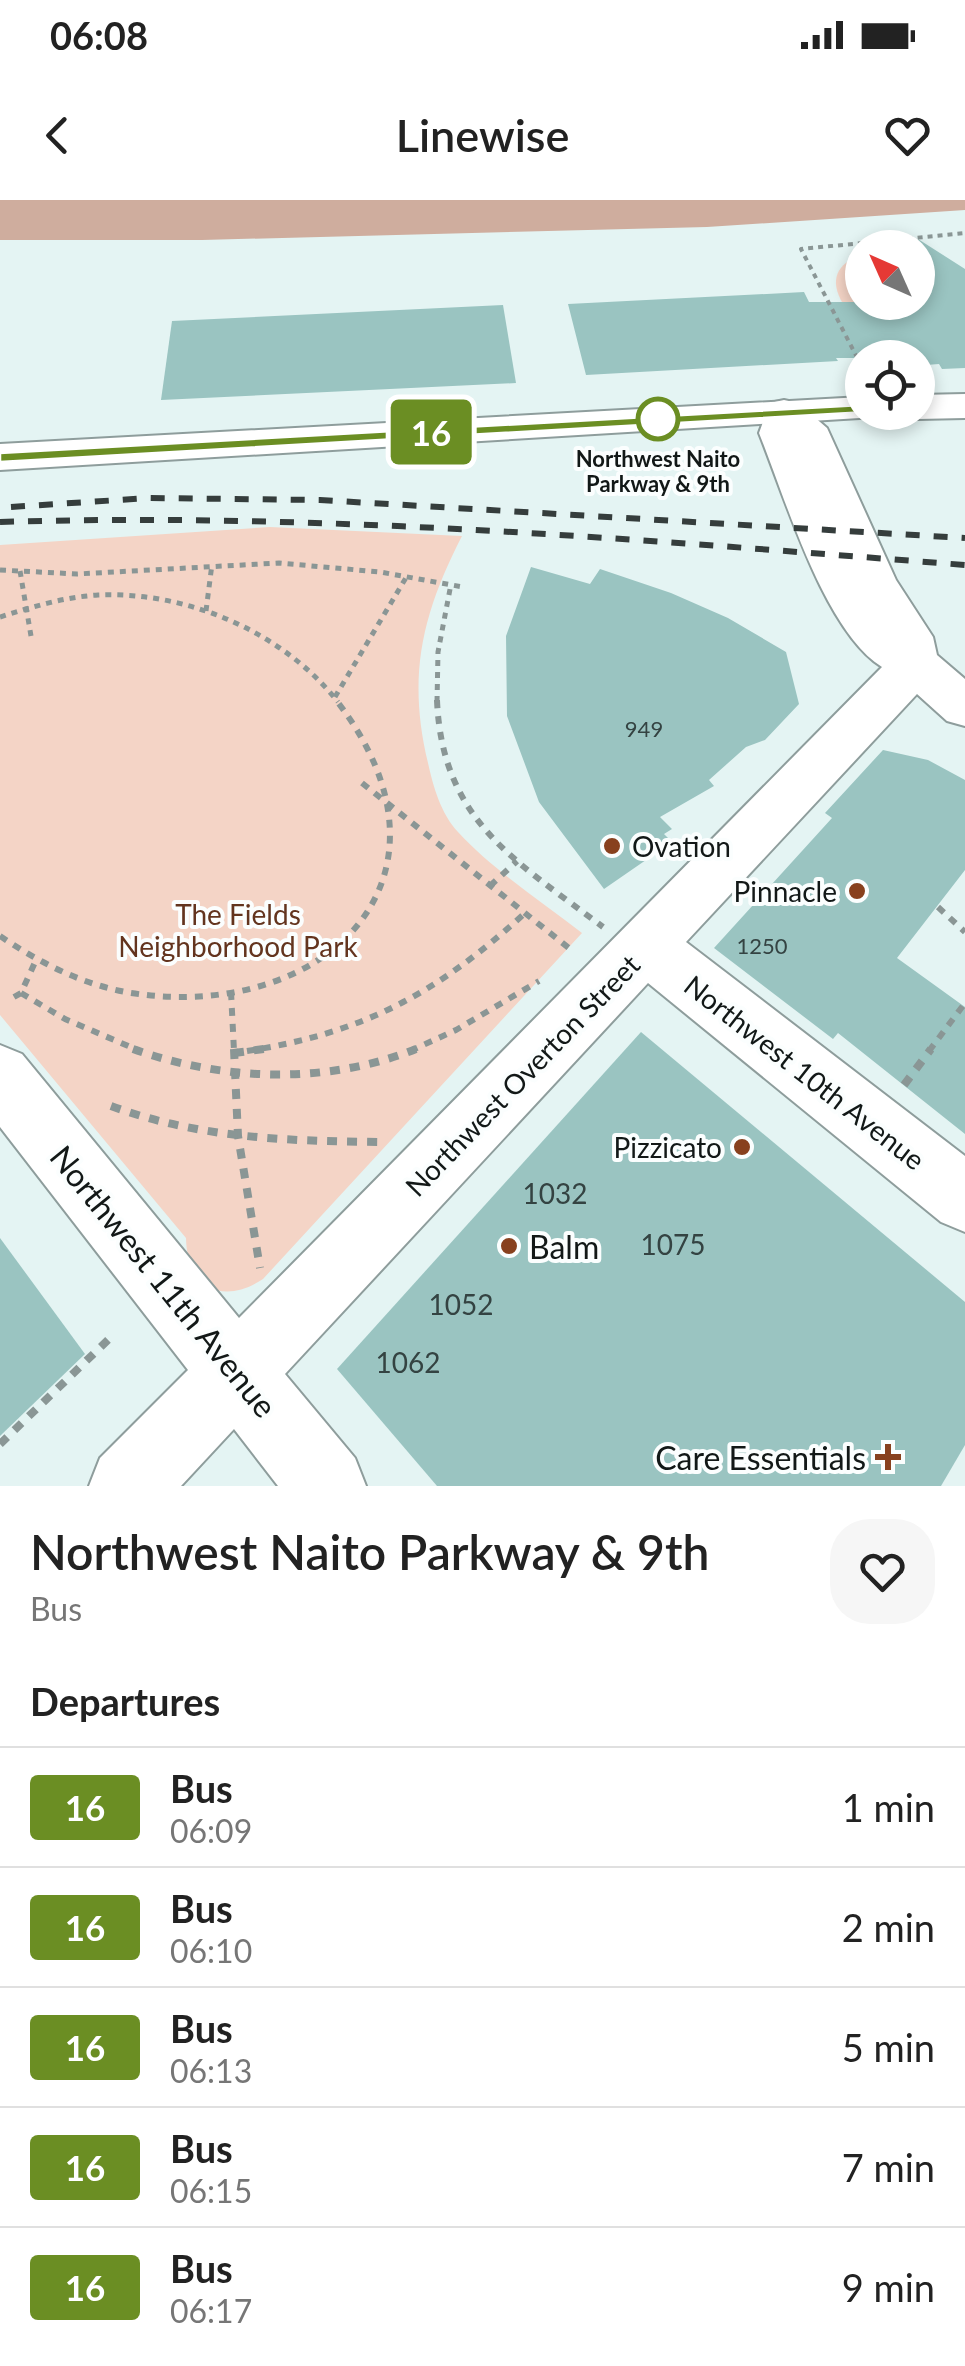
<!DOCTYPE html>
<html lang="en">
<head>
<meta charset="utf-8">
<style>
	body { margin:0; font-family:Lato,sans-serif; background:#f6f6f6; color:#222; height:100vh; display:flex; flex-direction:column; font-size:38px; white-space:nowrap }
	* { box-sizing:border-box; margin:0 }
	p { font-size:32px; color:#767676 }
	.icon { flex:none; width:55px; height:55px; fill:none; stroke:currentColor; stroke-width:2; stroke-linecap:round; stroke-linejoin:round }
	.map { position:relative; height:1286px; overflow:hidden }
	.drawer { display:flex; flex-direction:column; background:#fff; flex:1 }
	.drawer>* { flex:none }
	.badge { padding:0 20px; border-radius:8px; font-size:35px; line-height:65px }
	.needle { width:65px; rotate:315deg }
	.fabs { position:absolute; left:845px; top:30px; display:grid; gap:20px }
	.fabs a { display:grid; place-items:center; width:90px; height:90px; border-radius:50%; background:#fff; box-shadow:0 5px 15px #0003; font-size:50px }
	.map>.badge { position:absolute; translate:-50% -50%; box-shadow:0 0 0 5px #fff }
	h2 { padding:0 30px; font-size:38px; line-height:90px }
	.round { display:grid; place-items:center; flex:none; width:105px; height:105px; border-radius:40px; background:#f6f6f6 }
	.head { display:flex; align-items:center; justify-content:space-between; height:170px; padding:0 30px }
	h1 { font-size:48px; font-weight:600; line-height:75px }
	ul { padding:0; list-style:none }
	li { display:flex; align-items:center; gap:30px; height:120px; padding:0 30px; border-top:2px solid #e0e0e0 }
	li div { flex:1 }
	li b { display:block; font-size:38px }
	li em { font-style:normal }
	li .badge { min-width:110px; font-weight:700; text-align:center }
	.status { display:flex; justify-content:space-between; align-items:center; height:70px; padding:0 50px; background:#fff; direction:ltr }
	.status svg { height:28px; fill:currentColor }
	header { display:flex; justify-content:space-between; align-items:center; height:130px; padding:0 30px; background:#fff; font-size:45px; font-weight:600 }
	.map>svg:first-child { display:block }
</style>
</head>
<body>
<div class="status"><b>06:08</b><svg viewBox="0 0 49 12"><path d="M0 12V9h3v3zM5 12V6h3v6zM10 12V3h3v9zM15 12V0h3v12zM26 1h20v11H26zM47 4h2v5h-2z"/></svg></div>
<header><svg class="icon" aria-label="back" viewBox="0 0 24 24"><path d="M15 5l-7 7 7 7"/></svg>Linewise<svg class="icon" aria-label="heart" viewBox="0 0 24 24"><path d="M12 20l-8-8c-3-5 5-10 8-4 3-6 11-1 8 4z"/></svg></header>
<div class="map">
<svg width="965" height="1286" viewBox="0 0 965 1286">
	<rect width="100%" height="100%" fill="#e4f4f3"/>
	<g fill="#f4d4c6">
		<path d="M862,54V102L843,104C829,80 836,64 862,54Z"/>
		<path d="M270,327L462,336C422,414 407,476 428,563C433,586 441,614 458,632C493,670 541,701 582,733L263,1079C223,1106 187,1088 186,1038L0,815V345Z"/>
	</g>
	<polygon fill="#cfad9e" points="0,0 965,0 965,10 707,27 202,40 0,40"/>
	<g fill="#9ac4c1">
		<polygon points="918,39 965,69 965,168 942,169 939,164 926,165 921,158 836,158 838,161 586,175 568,104 804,92 809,102 918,102"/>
		<polygon points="503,105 516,183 161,200 172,121"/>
		<polygon points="531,367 590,384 600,369 671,393 728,418 786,452 799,504 765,540 746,547 709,580 714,586 660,617 672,629 664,634 672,642 604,689 539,602 507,516 506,436"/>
		<polygon points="883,550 928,560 965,580 965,670 897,758 965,807 965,934 838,833 833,839 714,748 832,618 825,613"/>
		<polygon points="641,832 965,1102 965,1245 941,1286 437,1286 337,1169"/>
		<polygon points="0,1038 85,1154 0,1236"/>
	</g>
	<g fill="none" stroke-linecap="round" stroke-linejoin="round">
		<g stroke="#8e9d9c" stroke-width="4">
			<path id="minor" d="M784,200L798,203L827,228L896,380L933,437L937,455L965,479V526L947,521L917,494L686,742L965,956V1032L941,1022L648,783L285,1174L355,1258L366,1286H278L234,1229L181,1286H89L100,1258L188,1170L0,927V845L22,854L239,1118L882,467C824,431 785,297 759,233L770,203Z"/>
		</g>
		<g stroke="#8e9d9c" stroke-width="4">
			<g id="major">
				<polygon points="965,194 965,218 918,219 902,212 918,212 918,195"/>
				<polygon points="862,197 862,212 879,212 876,217 0,270 0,244"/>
			</g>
		</g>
		<polyline stroke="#8a9695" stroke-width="4" stroke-dasharray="5 5" stroke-linecap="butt" points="862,167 801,49 965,33"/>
		<g stroke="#8a9695" stroke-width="5" stroke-dasharray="6 6" stroke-linecap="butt">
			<polyline points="0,370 77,374 279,363 380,372 463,387"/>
			<polyline points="20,371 31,436"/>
			<polyline points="206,411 212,364"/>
			<path d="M0,417C32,407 64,397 98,395C187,391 283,432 338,502"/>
			<polyline points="335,497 407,376"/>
			<polyline points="437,502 438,452 451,384"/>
		</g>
		<g stroke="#8a9695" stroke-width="6" stroke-dasharray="8 8" stroke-linecap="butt">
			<path d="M437,500C442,621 516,661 603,727"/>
			<polyline points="362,583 570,749"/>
			<polyline points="490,686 517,661"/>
			<polyline points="938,707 965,732"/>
			<path d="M0,736C40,763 83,785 131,793C326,823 474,677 336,500"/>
			<polyline points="231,792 234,851"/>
			<polyline points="21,793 65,819 140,851"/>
			<polyline points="14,797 21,793 36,760"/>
			<path d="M247,851C364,833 437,793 524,714"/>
			<polyline points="410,851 456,830 539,781"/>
			<polyline points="929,851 965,803"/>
		</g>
		<g stroke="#8a9695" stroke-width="8" stroke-dasharray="10 10" stroke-linecap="butt">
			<path d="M133,849C224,881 325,885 416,849"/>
			<polyline points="234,849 238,936 260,1068"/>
			<polyline points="234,853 264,849"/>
			<polyline points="904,885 931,849"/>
			<path d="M111,906C198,938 286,941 378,942"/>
			<polyline points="0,1244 111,1137"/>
		</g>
		<use href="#minor" fill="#fff" fill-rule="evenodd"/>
		<use href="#major" fill="#fff" fill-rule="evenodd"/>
		<g stroke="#353d3c" stroke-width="6" stroke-dasharray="14 14" stroke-linecap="butt">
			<polyline points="11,307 149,298 320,300 965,338"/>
			<path d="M0,322C323,312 643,340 965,365"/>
		</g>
	</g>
	<polygon fill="#6b8e23" stroke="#fff" stroke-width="2.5" points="862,205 869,209 867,212 0,262 0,253"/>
	<circle fill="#fff" stroke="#6b8e23" stroke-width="5" cx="658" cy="219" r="20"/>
	<g fill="#88411e" stroke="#fbfefe" stroke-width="4">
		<circle cx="612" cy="646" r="10"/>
		<circle cx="857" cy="691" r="10"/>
		<circle cx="742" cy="947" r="10"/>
		<circle cx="509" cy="1046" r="10"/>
		<path d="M883 1242h10v10h10v10h-10v10h-10v-10h-10v-10h10z"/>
	</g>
	<g text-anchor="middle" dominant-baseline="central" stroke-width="8" stroke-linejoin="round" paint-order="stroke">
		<g font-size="22" font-weight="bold" fill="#121817" stroke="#fbfefe">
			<text x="658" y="258">Northwest Naito<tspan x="658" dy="25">Parkway &amp; 9th</tspan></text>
		</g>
		<g font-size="22" fill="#344342">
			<text x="644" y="528">949</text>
			<text x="762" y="745">1250</text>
		</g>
		<g font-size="28" fill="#121817" stroke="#fbfefe" text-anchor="end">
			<text x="632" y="646" text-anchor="start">Ovation</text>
			<text x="837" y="691">Pinnacle</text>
			<text x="722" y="947">Pizzicato</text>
		</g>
		<g font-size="28" fill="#63341e" stroke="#fbfefe">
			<text x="238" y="714">The Fields<tspan x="238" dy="32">Neighborhood Park</tspan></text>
		</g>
		<g font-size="28" fill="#121817" stroke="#fbfefe">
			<text transform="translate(805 872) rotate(38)">Northwest 10th Avenue</text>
			<text transform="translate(522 875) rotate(-46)">Northwest Overton Street</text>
		</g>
		<g font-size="28" fill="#344342">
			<text x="555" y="993">1032</text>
			<text x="673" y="1044">1075</text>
			<text x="461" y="1104">1052</text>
			<text x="408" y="1162">1062</text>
		</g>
		<g font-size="32" fill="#121817" stroke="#fbfefe" text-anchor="start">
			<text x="529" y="1046">Balm</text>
			<text x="866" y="1257" text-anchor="end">Care Essentials</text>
		</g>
		<g font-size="32" fill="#121817" stroke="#fbfefe">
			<text transform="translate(164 1081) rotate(51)">Northwest 11th Avenue</text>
		</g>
	</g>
</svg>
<div class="fabs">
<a><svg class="needle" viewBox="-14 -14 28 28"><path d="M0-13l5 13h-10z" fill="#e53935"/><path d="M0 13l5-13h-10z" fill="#767676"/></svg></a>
<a><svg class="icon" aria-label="locate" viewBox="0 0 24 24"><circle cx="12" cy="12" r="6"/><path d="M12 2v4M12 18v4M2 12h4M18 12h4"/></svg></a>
</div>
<b class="badge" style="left:431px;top:232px;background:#6b8e23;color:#fff">16</b>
</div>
<section class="drawer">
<div class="head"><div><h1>Northwest Naito Parkway &amp; 9th</h1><p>Bus</p></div><a class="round"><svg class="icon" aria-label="heart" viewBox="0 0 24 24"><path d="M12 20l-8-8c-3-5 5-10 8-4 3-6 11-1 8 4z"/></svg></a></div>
<h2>Departures</h2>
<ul>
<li><span class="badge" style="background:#6b8e23;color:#fff">16</span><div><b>Bus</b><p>06:09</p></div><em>1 min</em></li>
<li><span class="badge" style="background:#6b8e23;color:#fff">16</span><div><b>Bus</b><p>06:10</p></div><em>2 min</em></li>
<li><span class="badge" style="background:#6b8e23;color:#fff">16</span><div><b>Bus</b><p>06:13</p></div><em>5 min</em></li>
<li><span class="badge" style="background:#6b8e23;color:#fff">16</span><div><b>Bus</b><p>06:15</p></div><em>7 min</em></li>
<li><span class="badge" style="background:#6b8e23;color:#fff">16</span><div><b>Bus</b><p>06:17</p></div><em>9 min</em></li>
</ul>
</section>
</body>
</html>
